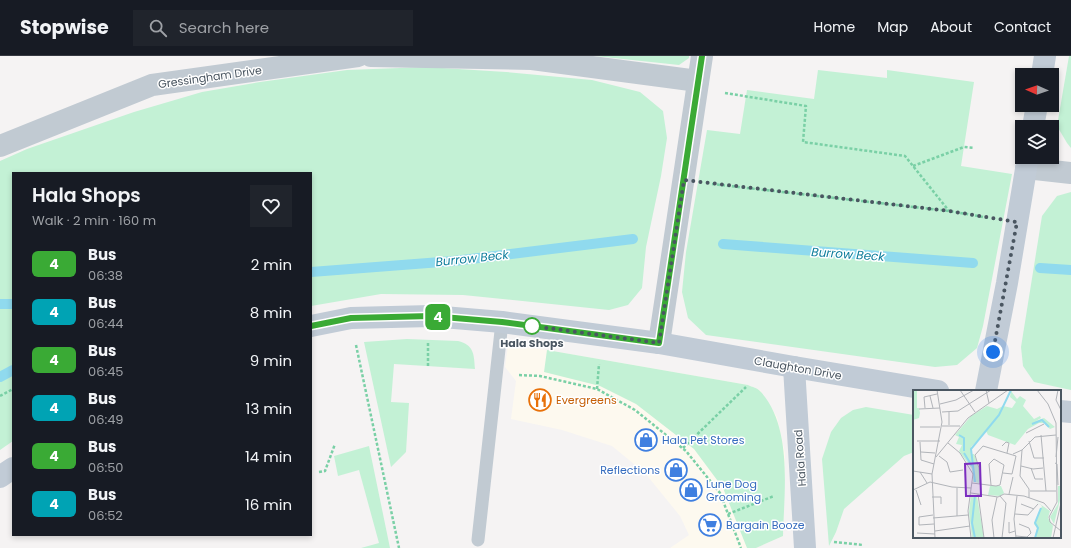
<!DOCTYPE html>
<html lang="en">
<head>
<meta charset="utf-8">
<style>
	body { margin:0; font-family:Poppins,sans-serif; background:#20242c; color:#f1f3f6; height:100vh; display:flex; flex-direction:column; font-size:15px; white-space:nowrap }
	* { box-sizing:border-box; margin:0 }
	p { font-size:13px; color:#9ea1a6 }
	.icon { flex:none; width:22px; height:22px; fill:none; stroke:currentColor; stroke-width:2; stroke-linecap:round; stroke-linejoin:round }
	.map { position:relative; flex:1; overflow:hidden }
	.details { position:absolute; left:12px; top:116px; width:300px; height:364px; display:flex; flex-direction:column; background:#171b24; border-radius:0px; box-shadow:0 2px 6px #0003 }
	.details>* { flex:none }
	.badge { padding:0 8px; border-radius:6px; font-size:14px; line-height:26px }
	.needle { width:26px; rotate:272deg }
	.fabs { position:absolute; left:1015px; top:12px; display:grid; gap:8px }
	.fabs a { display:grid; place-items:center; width:44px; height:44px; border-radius:0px; background:#171b24; box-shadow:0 2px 6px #0003; font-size:20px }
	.you { position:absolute; width:20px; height:20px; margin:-10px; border:3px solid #fff; border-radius:50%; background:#1a73e8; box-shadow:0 0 0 6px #1a73e833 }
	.map>.badge { position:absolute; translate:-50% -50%; box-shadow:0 0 0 2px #fff }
	.round { display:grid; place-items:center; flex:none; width:42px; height:42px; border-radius:0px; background:#20242c }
	.summary { display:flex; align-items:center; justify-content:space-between; height:68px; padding:0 20px }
	h1 { font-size:19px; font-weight:600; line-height:30px }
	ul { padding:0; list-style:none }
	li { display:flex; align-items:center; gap:12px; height:48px; padding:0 20px }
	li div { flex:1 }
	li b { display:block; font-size:15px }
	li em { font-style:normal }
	li .badge { min-width:44px; font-weight:700; text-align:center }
	header { display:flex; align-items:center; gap:24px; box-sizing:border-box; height:56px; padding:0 20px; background:#171b24; border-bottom:1px solid #363941 }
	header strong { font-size:19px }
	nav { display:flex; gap:22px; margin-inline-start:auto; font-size:14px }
	.search { width:280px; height:36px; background:#20242c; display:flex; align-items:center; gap:10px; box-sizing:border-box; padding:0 14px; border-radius:0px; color:#9ea1a6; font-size:15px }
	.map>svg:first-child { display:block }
</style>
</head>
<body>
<header>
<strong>Stopwise</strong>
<div class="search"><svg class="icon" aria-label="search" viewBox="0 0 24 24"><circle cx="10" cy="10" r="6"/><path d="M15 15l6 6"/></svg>Search here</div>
<nav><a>Home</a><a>Map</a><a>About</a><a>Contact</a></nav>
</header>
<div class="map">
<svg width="1071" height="492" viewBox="0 0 1071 492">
	<rect width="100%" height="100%" fill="#f5f3f3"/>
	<polygon fill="#fdf9ef" points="508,289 547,294 748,329 760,334 777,361 785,397 783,480 756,492 670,492 689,479 680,460 645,417 612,390 562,374 511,363 516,325 505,311"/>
	<g fill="#c3f1d5">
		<polygon points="595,0 689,0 689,2 679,9"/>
		<polygon points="1069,0 1071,0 1071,92 1067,87 1057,70"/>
		<polygon points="426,11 506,16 592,24 640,36 663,55 667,82 661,120 646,191 642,232 628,249 609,254 463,239 381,238 311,250 311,117 13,117 13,385 0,394 0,105 27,93 134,56 202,36 260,26 347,14"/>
		<polygon points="818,14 887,22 887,14 974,26 961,110 1012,118 983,270 977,292 957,309 935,311 706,279 688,262 682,236 686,196 707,74 740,78 747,34 814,43"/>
		<polygon points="1071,136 1071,334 1034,326 1023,310 1021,291 1042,160 1057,140"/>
		<path d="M407,283L458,285C474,289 474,298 475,313L394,308L391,346L409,347L406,396L391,411L364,286Z"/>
		<path d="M547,294L748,329C752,331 758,332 761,336C793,372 784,436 783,480L756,492H747L723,432L694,393L636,348L600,330L544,316Z"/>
		<polygon points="866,351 914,359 914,396 904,400 844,453 836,476 829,490 822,403 831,376 841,362 853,354"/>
		<polygon points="369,390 390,492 361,492 379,487 359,414 338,420 334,400"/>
	</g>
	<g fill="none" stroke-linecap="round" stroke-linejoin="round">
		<g stroke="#90daee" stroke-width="10">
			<polyline points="723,188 973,207"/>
			<polyline points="1040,212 1071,214"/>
			<polyline points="311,216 454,205 633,183"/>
			<polyline points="0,248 13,248"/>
			<polyline points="0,321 13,314"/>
		</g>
		<g stroke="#7ad0a6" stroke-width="2.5" stroke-dasharray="3 2" stroke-linecap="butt">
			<polyline points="725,37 806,50 803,86 905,100 949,155"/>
			<polyline points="913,110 964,91 974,92"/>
			<polyline points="712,128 949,155 989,162"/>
			<polyline points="356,289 399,492"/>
			<polyline points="428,310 428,287"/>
			<polyline points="519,319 540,320 597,333 635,354 686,395 720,437 741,492"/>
			<polyline points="597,333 599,308"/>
			<polyline points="0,340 13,333"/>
			<polyline points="683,392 746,331"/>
			<polyline points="319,416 325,415 335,388"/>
			<polyline points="728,458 774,440"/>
			<polyline points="834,486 863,489"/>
		</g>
		<polyline stroke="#c1cad2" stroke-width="13" points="478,484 502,266"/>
		<g stroke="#c1cad2" stroke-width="22">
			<polyline points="371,0 532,3 698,25"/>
			<polyline points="0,90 152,29 358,0"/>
			<polyline points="1026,112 1071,117"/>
			<polyline points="659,287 702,0"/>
		</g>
		<g stroke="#c1cbd6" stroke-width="22">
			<polyline points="1042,19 1045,0"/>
			<polyline points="1033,71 1037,49"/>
			<polyline points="311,270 351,262 431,260 502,266 659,287 794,311 938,335"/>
			<polyline points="794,311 805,492"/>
			<polyline points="986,335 1007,227 1028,101"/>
			<polyline points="1060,355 1071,356"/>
			<polyline points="0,421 13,412"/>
		</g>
	</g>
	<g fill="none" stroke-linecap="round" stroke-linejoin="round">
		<g stroke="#fff" stroke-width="9">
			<polyline id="line" points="311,270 351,262 431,260 502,266 659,287 702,0"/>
		</g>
		<use href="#line" stroke="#3aaa35" stroke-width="6"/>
		<polyline stroke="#4a5661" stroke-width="4" stroke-dasharray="0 7.2" points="532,270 659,287 684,124 949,155 1017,166 993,296"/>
	</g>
	<defs>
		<g id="restaurant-ring" transform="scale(1.15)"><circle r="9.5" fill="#fff" stroke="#e8710a" stroke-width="1.5"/><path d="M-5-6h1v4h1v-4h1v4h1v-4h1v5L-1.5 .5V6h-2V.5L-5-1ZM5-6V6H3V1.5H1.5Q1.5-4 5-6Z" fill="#e8710a"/></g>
		<g id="shop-ring" transform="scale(1.15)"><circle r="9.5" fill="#fff" stroke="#3f7fe0" stroke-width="1.5"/><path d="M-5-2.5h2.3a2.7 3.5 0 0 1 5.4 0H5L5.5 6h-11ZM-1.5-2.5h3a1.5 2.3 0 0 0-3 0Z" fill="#3f7fe0"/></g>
		<g id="supermarket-ring" transform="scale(1.15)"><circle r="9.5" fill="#fff" stroke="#3f7fe0" stroke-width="1.5"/><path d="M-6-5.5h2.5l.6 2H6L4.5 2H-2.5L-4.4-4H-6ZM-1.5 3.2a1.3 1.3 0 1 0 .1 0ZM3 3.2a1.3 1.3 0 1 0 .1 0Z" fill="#3f7fe0"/></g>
	</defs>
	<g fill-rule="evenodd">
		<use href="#restaurant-ring" x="540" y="344"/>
		<use href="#shop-ring" x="646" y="384"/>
		<use href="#shop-ring" x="676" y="414"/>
		<use href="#shop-ring" x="691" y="434"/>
		<use href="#supermarket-ring" x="710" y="469"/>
	</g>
	<circle fill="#fff" stroke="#3aaa35" stroke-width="2" cx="532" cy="270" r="8"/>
	<g text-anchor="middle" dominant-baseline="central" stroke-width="3" stroke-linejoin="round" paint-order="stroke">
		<g font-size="11" fill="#4a5661" stroke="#fff">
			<text transform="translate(210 21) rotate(-8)">Gressingham Drive</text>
			<text transform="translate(798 312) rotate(10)">Claughton Drive</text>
			<text transform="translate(800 402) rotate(-94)">Hala Road</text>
		</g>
		<g font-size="11" font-weight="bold" fill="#4a5661" stroke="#fff">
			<text x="532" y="287">Hala Shops</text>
		</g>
		<g font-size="11" fill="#c56008" stroke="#fff" text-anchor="start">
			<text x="556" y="344">Evergreens</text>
		</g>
		<g font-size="11" fill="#366cbe" stroke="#fff" text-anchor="start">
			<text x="662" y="384">Hala Pet Stores</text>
			<text x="660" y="414" text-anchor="end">Reflections</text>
			<text x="706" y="428">Lune Dog<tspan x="706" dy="13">Grooming</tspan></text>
			<text x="726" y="469">Bargain Booze</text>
		</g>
		<g font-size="12" font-style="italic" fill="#0c7c9b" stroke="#fff">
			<text transform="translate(848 198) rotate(4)">Burrow Beck</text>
			<text transform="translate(472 202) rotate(-6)">Burrow Beck</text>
		</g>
	</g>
	<g transform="translate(913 334)">
		<rect width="148" height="148" fill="#f5f3f3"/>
		<path d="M0,0H4V18H6L7,23L6,28L0,30ZM98,1L104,9L107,6L113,10L110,16L121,29L127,26L128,28L123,31L131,28L142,37L137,39L131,33H126L115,39L102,55L75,45L73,41L58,57V64H61L67,81L66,93L60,92L59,79L46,61L49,55L43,54L46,47L42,45L58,26L74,16L84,19L90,16L99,18L103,12L97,7ZM77,96H88L91,103L87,106L75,105ZM145,96H148V106L141,134L137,127L145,114ZM58,105L64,106L71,148H59L56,122ZM121,110L137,121L135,128L140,136L138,148H122L124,138L121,134L129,116Z" fill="#c3f1d5"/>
		<path fill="none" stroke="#90daee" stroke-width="2" d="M119,34L129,30L136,37M46,45L51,48V61M51,63L59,76M62,92L58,59L86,25L98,0M62,105L59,133L62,148M122,148L125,138L122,133L128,118"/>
		<path fill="none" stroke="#b1b4b9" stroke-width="1" d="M47,0L62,22M73,0L76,13M124,0L135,14L143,33L144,112L136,127L137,132L148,141M145,0L143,10L148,20M17,6L20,18M27,14L43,10L61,0M12,18L11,7L24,4M6,19L27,18M29,22L45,21L78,0M36,22V35M29,36H47M7,37H27M113,43L131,34M128,45L133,101M4,51H27M116,51L121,68H131M7,52L8,70L21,74M35,53L47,63L60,84L55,121L58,148M89,56L93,52L96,53L94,63M109,60L107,86L116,99V108M8,62L22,63M100,64L109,60L122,47L143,45M26,66L34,72L37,82L50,80M23,67L55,28L95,0M143,67L145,47M142,73L144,74L145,95M108,76L120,79L130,78M118,78L122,89H130M0,81L19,84M7,82L14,93M59,93L83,96L87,95L91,75L81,69L76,74L78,95M67,94L66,78L62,65L70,56L103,66L99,84L90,83M44,98V126M0,100L17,92L39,97L58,98M3,100L8,115M117,101H143M58,103L85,107L91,104L111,106L131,113L138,121M65,104L71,148M96,104L100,87M87,106L93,113L89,148M19,107H28V114M108,114L121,119M102,124L115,125L125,114M20,125L6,127V135L21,134M20,128L55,125M96,132V143L102,141M22,141L57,136M4,143L22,144M103,146L114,147L118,143L116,138L106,134M22,148L19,84L29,32L24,0M81,148L79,130L84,107M103,148L101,129L104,106M140,148L148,113"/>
		<path fill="#7b2cbf" fill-opacity="0.15" stroke="#7b2cbf" stroke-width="2" d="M67,73L68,106H53L52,74Z"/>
		<rect width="148" height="148" fill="none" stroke="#4a5661" stroke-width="2"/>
	</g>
</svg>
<div class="fabs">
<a><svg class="needle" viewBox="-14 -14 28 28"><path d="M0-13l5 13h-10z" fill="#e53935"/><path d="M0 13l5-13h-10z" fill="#9ea1a6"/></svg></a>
<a><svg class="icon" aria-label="layers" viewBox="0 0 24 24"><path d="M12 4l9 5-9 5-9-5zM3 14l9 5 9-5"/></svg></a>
</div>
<div class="you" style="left:993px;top:296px"></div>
<b class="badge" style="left:438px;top:261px;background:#3aaa35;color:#fff">4</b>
<section class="details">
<div class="summary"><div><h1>Hala Shops</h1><p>Walk · 2 min · 160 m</p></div><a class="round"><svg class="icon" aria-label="heart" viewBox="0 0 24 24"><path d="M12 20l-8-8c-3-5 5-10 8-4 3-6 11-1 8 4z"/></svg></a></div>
<ul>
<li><span class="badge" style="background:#3aaa35;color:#fff">4</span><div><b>Bus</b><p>06:38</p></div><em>2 min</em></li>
<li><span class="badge" style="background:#00a3b4;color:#fff">4</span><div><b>Bus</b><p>06:44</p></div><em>8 min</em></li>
<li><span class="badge" style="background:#3aaa35;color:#fff">4</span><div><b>Bus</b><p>06:45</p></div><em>9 min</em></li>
<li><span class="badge" style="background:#00a3b4;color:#fff">4</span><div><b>Bus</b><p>06:49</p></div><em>13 min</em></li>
<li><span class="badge" style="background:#3aaa35;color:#fff">4</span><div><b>Bus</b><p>06:50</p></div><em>14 min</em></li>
<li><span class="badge" style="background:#00a3b4;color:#fff">4</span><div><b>Bus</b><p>06:52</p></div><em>16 min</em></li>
</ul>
</section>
</div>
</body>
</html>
